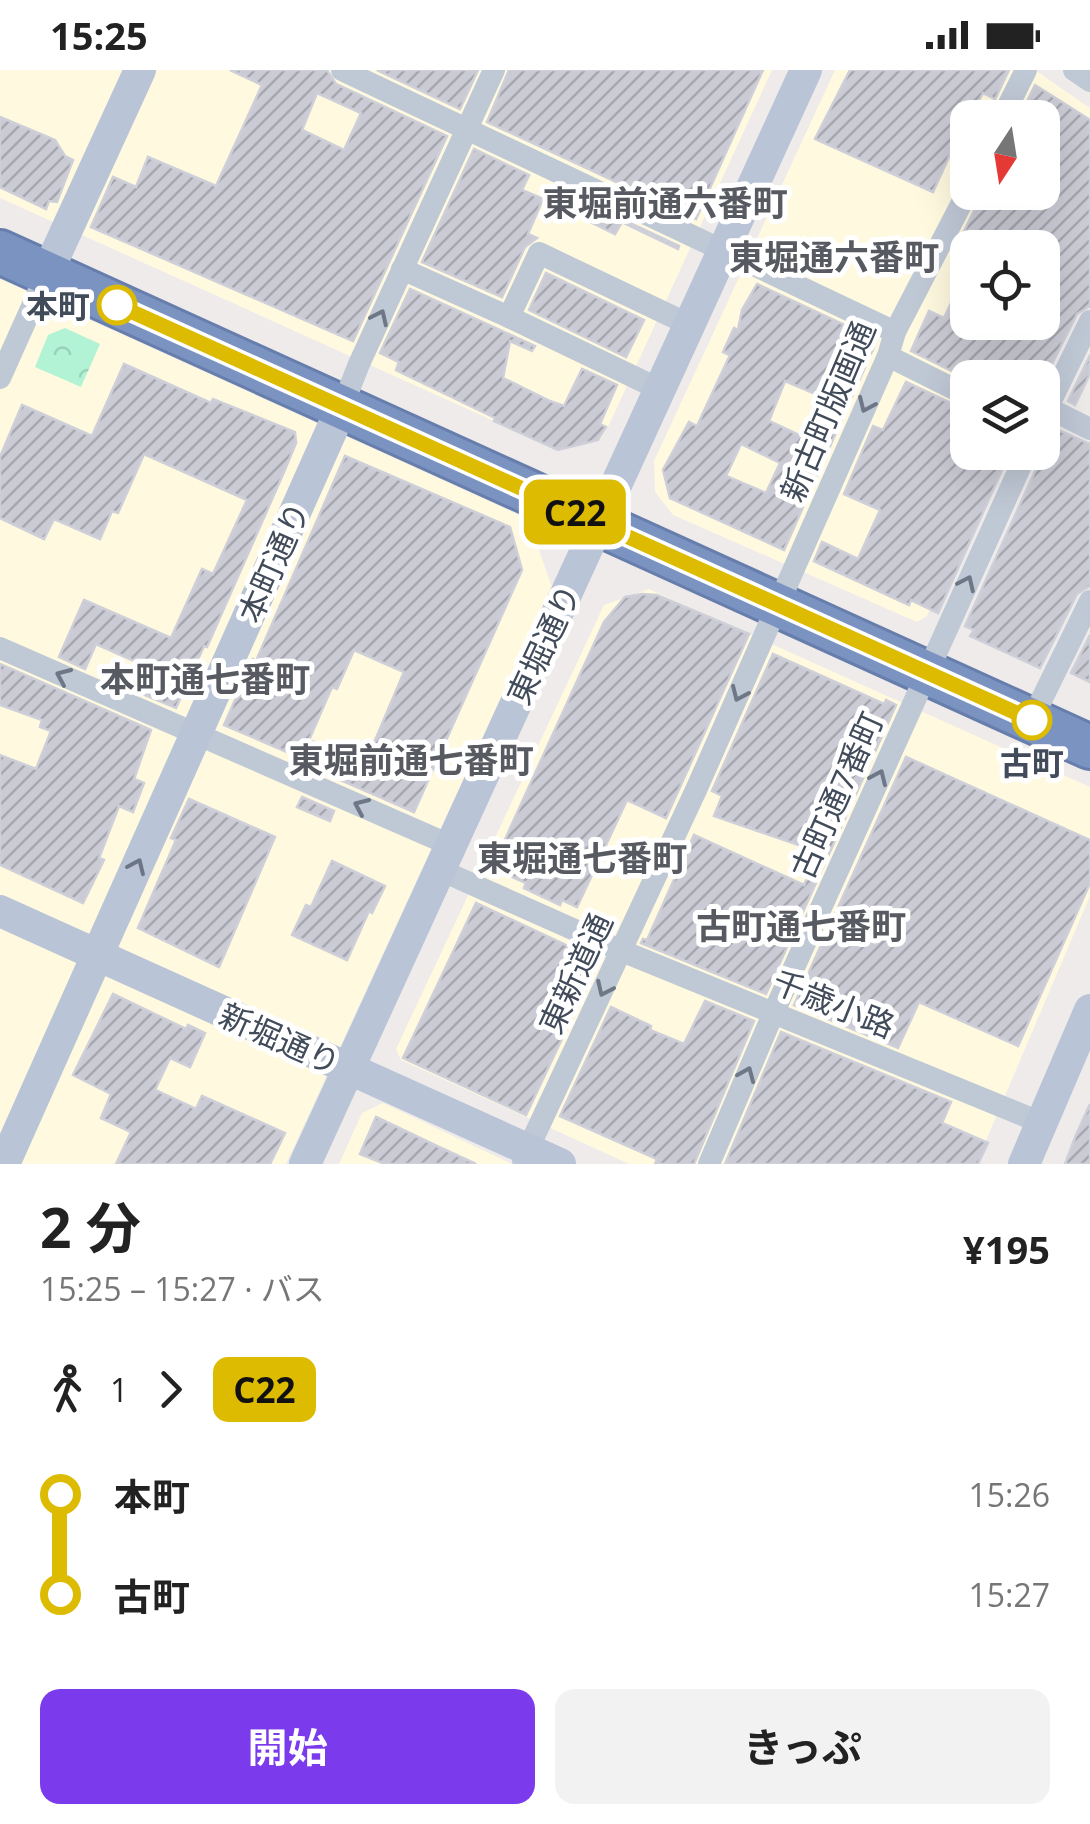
<!DOCTYPE html>
<html lang="ja">
<head>
<meta charset="utf-8">
<style>
	body { margin:0; font-family:"Open Sans","Noto Sans JP",sans-serif; background:#f2f2f2; color:#222; height:100vh; display:flex; flex-direction:column; font-size:38px; white-space:nowrap }
	* { box-sizing:border-box; margin:0 }
	p { font-size:32px; color:#767676 }
	.icon { flex:none; width:55px; height:55px; fill:none; stroke:currentColor; stroke-width:2; stroke-linecap:round; stroke-linejoin:round }
	.map { position:relative; height:1094px; overflow:hidden }
	.side { display:flex; flex-direction:column; background:#fff; flex:1 }
	.side>* { flex:none }
	.badge { padding:0 20px; border-radius:15px; font-size:35px; line-height:65px }
	.needle { width:65px; rotate:192deg }
	.controls { position:absolute; left:950px; top:30px; display:grid; gap:20px }
	.controls a { display:grid; place-items:center; width:110px; height:110px; border-radius:20px; background:#fff; box-shadow:0 10px 40px #0002; font-size:50px }
	.map>.badge { position:absolute; translate:-50% -50%; box-shadow:0 0 0 5px #fff }
	.legs { display:flex; align-items:center; gap:15px; height:110px; padding:0 40px; font-size:32px }
	.legs p { margin-inline-start:auto }
	.summary { display:flex; align-items:center; justify-content:space-between; height:170px; padding:0 40px }
	h1 { font-size:55px; font-weight:700; line-height:75px }
	.primary-button { display:flex; gap:20px; margin-top:auto; padding:20px 40px }
	.primary-button a { flex:1; height:115px; border-radius:20px; background:#7c3aed; color:#fff; font-size:40px; font-weight:700; line-height:115px; text-align:center }
	.primary-button a+a { background:#f2f2f2; color:#222 }
	ul { padding:0 40px; list-style:none }
	li { display:flex; align-items:center; gap:35px; height:100px; font-size:38px }
	li i { display:grid; place-items:center; width:15px; height:100%; margin:0 12px; background:currentColor }
	li i::after { content:''; width:25px; height:25px; margin:-12px; border:8px solid; border-radius:50%; background:#fff }
	li p { margin-inline-start:auto }
	li:first-child i { background:linear-gradient(#0000 50%,currentColor 0) }
	li:last-child i { background:linear-gradient(currentColor 50%,#0000 0) }
	.status { display:flex; justify-content:space-between; align-items:center; height:70px; padding:0 50px; background:#fff; direction:ltr }
	.status svg { height:28px; fill:currentColor }
	.map>svg:first-child { display:block }
</style>
</head>
<body>
<div class="status"><b>15:25</b><svg viewBox="0 0 49 12"><path d="M0 12V9h3v3zM5 12V6h3v6zM10 12V3h3v9zM15 12V0h3v12zM26 1h20v11H26zM47 4h2v5h-2z"/></svg></div>
<div class="map">
<svg width="1090" height="1094" viewBox="0 0 1090 1094">
	<defs>
		<pattern id="forest-crowns" width="20" height="18" patternUnits="userSpaceOnUse" patternTransform="scale(2.5)"><rect width="20" height="18" fill="#b1f3d4"/><path d="M2 6a3 3 0 1 1 6 0M12 15a3 3 0 1 1 6 0" fill="none" stroke="#99d2b8"/></pattern>
		<pattern id="building-hatch" width="6" height="6" patternUnits="userSpaceOnUse" patternTransform="scale(2.5)"><rect width="6" height="6" fill="#cacbd4"/><path d="M-1 1l2-2M0 6l6-6M5 7l2-2" fill="none" stroke="#a6a7af"/></pattern>
	</defs>
	<rect width="100%" height="100%" fill="#eeebea"/>
	<g fill="#fef9df" fill-rule="evenodd">
		<polygon points="0,0 772,0 609,355 601,369 558,380 0,128"/>
		<path d="M835,0H1035L1090,38V196L1037,307L968,308V382L948,497L927,546L917,552L673,445L655,422L654,391ZM968,48H1042V122H968ZM968,178H1042V252H968Z"/>
		<polygon points="0,209 528,449 552,517 286,1094 0,1094"/>
		<polygon points="649,519 1090,717 1090,826 976,1094 629,1094 401,990 396,979 604,535"/>
		<polygon points="383,1033 512,1094 339,1094 362,1043"/>
	</g>
	<polygon fill="url(#forest-crowns)" points="65,258 100,274 81,317 35,297 48,265"/>
	<g fill="url(#building-hatch)" stroke="#cecfd8" stroke-width="2.5" fill-rule="evenodd">
		<path d="M230,0H327L336,14L447,66L353,271L91,157L113,107L136,117L148,87L216,116L262,15ZM317,23L361,43L344,80L302,60Z"/>
		<polygon points="377,0 478,0 460,39"/>
		<polygon points="509,0 763,0 696,149 487,52"/>
		<polygon points="850,0 1009,0 995,29 983,23 975,38 972,36 933,122 815,69"/>
		<polygon points="1035,15 1090,50 1090,236 1077,244 1042,314 1042,308 968,309 911,281 929,241 944,248 968,197 968,252 1042,252 1042,178 956,178 983,122 1042,122 1042,48 1019,48"/>
		<polygon points="0,47 55,70 65,86 73,90 57,132 49,131 46,139 0,117"/>
		<polygon points="474,79 529,105 522,120 543,129 528,164 537,168 525,177 502,227 422,192"/>
		<polygon points="574,127 679,176 678,179 622,152 615,164 568,141"/>
		<polygon points="546,203 644,250 626,287 529,240"/>
		<path d="M757,214L877,270L784,480L670,428L663,400L689,352L697,356L730,285L723,282L734,258L738,260L742,240ZM785,311L818,325L801,366L769,351ZM741,374L780,393L766,423L726,406Z"/>
		<polygon points="410,219 535,276 532,281 510,271 503,308 550,331 564,336 582,299 617,315 600,354 606,357 598,370 558,380 494,351 495,348 396,300 399,292 380,283"/>
		<polygon points="1090,285 1090,304 1075,335 1068,331"/>
		<polygon points="124,294 211,333 213,329 295,362 296,373 284,402 207,577 204,576 176,638 140,623 150,598 96,574 85,599 59,587 84,530 171,568 202,499 213,504 247,430 144,384 118,443 112,441 100,469 54,449 44,469 0,448 0,387 22,335 92,366"/>
		<polygon points="906,312 968,341 968,382 1010,382 938,543 911,530 909,535 814,491 822,472 858,489 880,440 844,424 873,356 883,360"/>
		<polygon points="1054,358 1090,374 1090,516 1077,524 1040,598 970,566 974,560 965,556 1041,388 1042,364"/>
		<path d="M345,386L510,457L522,500L414,742L315,699L317,695L224,655L253,589L256,591ZM354,580L404,602L365,694L309,670L332,617L337,619Z"/>
		<polygon points="642,524 657,525 749,564 666,748 627,730 577,837 562,830 560,835 524,818 526,813 492,798 604,552 625,527"/>
		<polygon points="1090,565 1090,612 1071,603"/>
		<polygon points="773,584 884,634 886,630 896,635 766,924 641,873 643,869 647,870 694,765 804,815 819,782 714,746 722,726 712,721"/>
		<polygon points="0,594 151,660 134,709 144,713 133,742 119,736 99,788 104,790 83,833 0,795 0,685 36,699 51,661 40,657 42,650 0,635"/>
		<polygon points="906,687 1090,770 1090,813 1018,976 919,932 898,978 794,935"/>
		<polygon points="302,727 334,741 330,751 297,737"/>
		<polygon points="189,729 275,767 219,897 138,858 176,770 171,768"/>
		<polygon points="332,791 385,816 372,843 369,841 347,890 292,865 306,835 311,837"/>
		<polygon points="476,833 581,882 574,897 592,905 526,1045 403,988"/>
		<polygon points="113,924 186,959 188,955 205,963 190,997 170,988 155,1020 196,1039 202,1026 285,1063 270,1094 116,1094 131,1062 101,1048 111,1024 73,1005"/>
		<polygon points="705,931 754,951 694,1094 655,1094 657,1089 560,1046 611,937 651,956 650,960 684,974"/>
		<polygon points="781,962 951,1032 942,1053 988,1073 978,1094 725,1094"/>
		<polygon points="1090,1034 1090,1094 1065,1094 1076,1065"/>
		<polygon points="376,1047 439,1077 476,1094 385,1094 360,1084"/>
	</g>
	<g fill="none" stroke-linecap="round" stroke-linejoin="round">
		<g stroke="#677ead" stroke-width="48">
			<polyline id="highway" points="0,182 1090,677"/>
		</g>
		<g stroke="#bfc8d5" stroke-width="22">
			<polyline points="342,0 895,262"/>
			<polyline points="1074,0 1090,11"/>
			<polyline points="1002,48 1026,0"/>
			<polyline points="402,199 509,247 539,183 690,255"/>
			<polyline points="509,247 661,320"/>
			<polyline points="888,286 968,326"/>
			<polyline points="0,308 47,203"/>
			<polyline points="342,337 359,294 494,0"/>
			<polyline points="1048,338 1090,359"/>
			<polyline points="1042,349 1090,251"/>
			<polyline points="0,578 450,775"/>
			<polyline points="1032,649 1090,531"/>
			<polyline points="438,799 622,881 1042,1053"/>
			<polyline points="523,1090 696,720 888,286 895,262 968,121"/>
			<polyline points="709,1094 773,944 1027,382"/>
		</g>
		<g stroke="#bac4d7" stroke-width="32">
			<polyline points="47,203 140,0"/>
			<polyline points="0,841 560,1094"/>
			<polyline points="4,1094 342,337"/>
			<polyline points="305,1094 806,0"/>
			<polyline points="1024,1094 1090,940"/>
		</g>
		<use href="#highway" stroke="#7b93c1" stroke-width="42"/>
	</g>
	<defs><path id="oneway-chevron" d="M-2-3.5L2.5 0L-2 3.5" fill="none" stroke-width="1.6" stroke-linecap="round" stroke-linejoin="round" transform="scale(2.5)"/></defs>
	<g stroke="#6d7785">
		<use href="#oneway-chevron" transform="translate(380 247) rotate(-65)"/>
		<use href="#oneway-chevron" transform="translate(866 335) rotate(114)"/>
		<use href="#oneway-chevron" transform="translate(967 513) rotate(-65)"/>
		<use href="#oneway-chevron" transform="translate(63 606) rotate(-156)"/>
		<use href="#oneway-chevron" transform="translate(739 624) rotate(114)"/>
		<use href="#oneway-chevron" transform="translate(879 707) rotate(-66)"/>
		<use href="#oneway-chevron" transform="translate(361 736) rotate(-156)"/>
		<use href="#oneway-chevron" transform="translate(604 919) rotate(115)"/>
		<use href="#oneway-chevron" transform="translate(747 1004) rotate(-67)"/>
	</g>
	<use stroke="#6b7586" href="#oneway-chevron" transform="translate(137 796) rotate(-66)"/>
	<g fill="none" stroke-linecap="round" stroke-linejoin="round">
		<g stroke="#fff" stroke-width="22">
			<polyline id="line-1" points="117,235 1032,650"/>
		</g>
		<use href="#line-1" stroke="#db0" stroke-width="15"/>
	</g>
	<g fill="#fff" stroke="#db0" stroke-width="5">
		<circle cx="117" cy="235" r="18"/>
		<circle cx="1032" cy="650" r="18"/>
	</g>
	<g text-anchor="middle" dominant-baseline="central" stroke-width="10" stroke-linejoin="round" paint-order="stroke">
		<g font-size="32" font-weight="bold" fill="#414b5a" stroke="#fff" text-anchor="end">
			<text x="90" y="235">本町</text>
			<text x="1032" y="692" text-anchor="middle">古町</text>
		</g>
		<g font-size="32" fill="#414b5a" stroke="#fff">
			<text transform="translate(827 341) rotate(-67)">新古町版画通</text>
			<text transform="translate(273 492) rotate(-66)">本町通り</text>
			<text transform="translate(543 574) rotate(-65)">東堀通り</text>
			<text transform="translate(836 725) rotate(-66)">古町通7番町</text>
			<text transform="translate(575 903) rotate(-65)">東新道通</text>
			<text transform="translate(834 933) rotate(22)">千歳小路</text>
			<text transform="translate(280 968) rotate(24)">新堀通り</text>
		</g>
		<g font-size="35" font-weight="bold" fill="#575a61" stroke="#fff">
			<text x="665" y="132">東堀前通六番町</text>
			<text x="834" y="186">東堀通六番町</text>
			<text x="205" y="608">本町通七番町</text>
			<text x="411" y="689">東堀前通七番町</text>
			<text x="582" y="787">東堀通七番町</text>
			<text x="801" y="855">古町通七番町</text>
		</g>
	</g>
</svg>
<div class="controls">
<a><svg class="needle" viewBox="-14 -14 28 28"><path d="M0-13l5 13h-10z" fill="#e53935"/><path d="M0 13l5-13h-10z" fill="#767676"/></svg></a>
<a><svg class="icon" aria-label="locate" viewBox="0 0 24 24"><circle cx="12" cy="12" r="6"/><path d="M12 2v4M12 18v4M2 12h4M18 12h4"/></svg></a>
<a><svg class="icon" aria-label="layers" viewBox="0 0 24 24"><path d="M12 4l9 5-9 5-9-5zM3 14l9 5 9-5"/></svg></a>
</div>
<b class="badge" style="left:575px;top:442px;background:#db0;color:#111">C22</b>
</div>
<section class="side">
<div class="summary"><div><h1>2 分</h1><p>15:25 – 15:27 · バス</p></div><b>¥195</b></div>
<div class="legs"><svg class="icon" aria-label="walk" viewBox="0 0 24 24"><circle cx="13" cy="4" r="2"/><path d="M13 8l-2 6 4 7M11 14l-3 7M7 12l3-4h3l4 4"/></svg>1<svg class="icon" aria-label="forward" viewBox="0 0 24 24"><path d="M9 5l7 7-7 7"/></svg><b class="badge" style="background:#db0;color:#111">C22</b></div>
<ul>
<li><i style="color:#db0"></i><b>本町</b><p>15:26</p></li>
<li><i style="color:#db0"></i><b>古町</b><p>15:27</p></li>
</ul>
<div class="primary-button"><a>開始</a><a>きっぷ</a></div>
</section>
</body>
</html>
